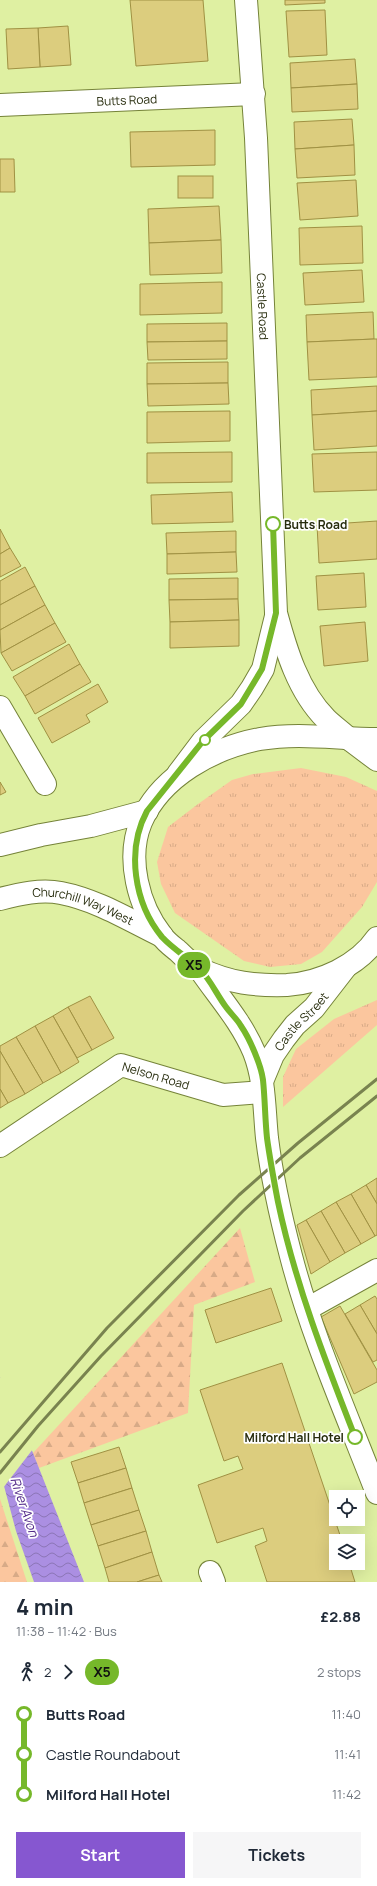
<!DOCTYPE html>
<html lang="en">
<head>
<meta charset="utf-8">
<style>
	body { margin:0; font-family:Manrope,sans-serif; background:#f6f6f7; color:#1f2937; height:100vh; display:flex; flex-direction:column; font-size:15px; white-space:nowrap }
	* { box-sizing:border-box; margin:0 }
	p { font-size:13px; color:#747a83 }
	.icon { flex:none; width:22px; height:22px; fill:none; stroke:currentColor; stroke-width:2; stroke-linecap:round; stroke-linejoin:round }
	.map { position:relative; height:1582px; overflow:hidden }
	.sheet { display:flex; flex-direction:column; background:#fff; flex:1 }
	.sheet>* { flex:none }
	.badge { padding:0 8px; border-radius:13px; font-size:14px; line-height:26px }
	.fabs { position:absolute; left:329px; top:1490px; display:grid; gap:8px }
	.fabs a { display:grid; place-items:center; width:36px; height:36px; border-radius:0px; background:#fff; box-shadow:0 4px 16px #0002; font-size:20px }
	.map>.badge { position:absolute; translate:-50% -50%; box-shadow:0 0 0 2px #fff }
	.legs { display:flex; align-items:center; gap:6px; height:44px; padding:0 16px; font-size:13px }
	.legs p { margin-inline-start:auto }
	.summary { display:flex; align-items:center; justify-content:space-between; height:68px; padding:0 16px }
	h1 { font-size:22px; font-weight:700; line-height:30px }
	.cta { display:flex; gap:8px; margin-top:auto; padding:8px 16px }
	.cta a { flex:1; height:46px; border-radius:0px; background:#8657d0; color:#fff; font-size:16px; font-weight:700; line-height:46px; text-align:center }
	.cta a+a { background:#f6f6f7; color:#1f2937 }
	ul { padding:0 16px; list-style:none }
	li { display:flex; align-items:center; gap:14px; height:40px; font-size:15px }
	li i { display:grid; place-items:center; width:6px; height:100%; margin:0 5px; background:currentColor }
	li i::after { content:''; width:10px; height:10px; margin:-5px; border:3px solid; border-radius:50%; background:#fff }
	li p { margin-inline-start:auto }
	li:first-child i { background:linear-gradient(#0000 50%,currentColor 0) }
	li:last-child i { background:linear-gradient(currentColor 50%,#0000 0) }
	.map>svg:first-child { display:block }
</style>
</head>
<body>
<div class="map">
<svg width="377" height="1582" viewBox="0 0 377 1582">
	<defs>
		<pattern id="grass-tufts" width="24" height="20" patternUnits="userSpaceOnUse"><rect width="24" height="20" fill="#fbc69e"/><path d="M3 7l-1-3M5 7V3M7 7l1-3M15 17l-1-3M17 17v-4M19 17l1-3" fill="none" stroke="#d7aa87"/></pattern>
		<pattern id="forest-firs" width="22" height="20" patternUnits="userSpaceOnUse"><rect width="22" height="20" fill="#fbc69e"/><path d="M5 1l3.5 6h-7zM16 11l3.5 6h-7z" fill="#d7aa87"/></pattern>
		<pattern id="water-waves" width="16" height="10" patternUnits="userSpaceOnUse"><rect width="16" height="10" fill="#ab8fe2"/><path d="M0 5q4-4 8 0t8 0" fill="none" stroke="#8b75b6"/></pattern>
	</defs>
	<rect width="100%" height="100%" fill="#dff0a2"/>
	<g fill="url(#grass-tufts)">
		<polygon points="301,768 346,777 377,791 377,882 362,907 322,952 301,964 270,967 244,961 175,913 161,884 157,862 168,827 198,804 232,780 253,774"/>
		<polygon points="377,1000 377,1025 283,1107 283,1077 296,1049 334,1019"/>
	</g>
	<g fill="url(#forest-firs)">
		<polygon points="240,1228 255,1282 194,1305 188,1413 39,1468 33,1453"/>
		<polygon points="0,1499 27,1582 0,1582"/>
	</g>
	<polygon fill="url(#water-waves)" points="0,1377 33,1453 84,1582 34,1582 16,1531 0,1471"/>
	<polygon fill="#dff0a2" points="2,1376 33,1449 3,1488 0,1478 0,1378"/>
	<g fill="#dccd7e" stroke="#a09143">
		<polygon points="130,0 203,0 208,61 136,66"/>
		<polygon points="285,0 325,0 325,3 285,5"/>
		<polygon points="325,10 327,55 289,57 286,11"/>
		<polygon points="68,26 71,65 40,67 38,28"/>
		<polygon points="38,28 40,67 8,69 6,29"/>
		<polygon points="355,59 357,84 291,88 290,63"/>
		<polygon points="357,84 358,109 292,112 291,88"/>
		<polygon points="352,119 354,145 295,149 294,122"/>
		<polygon points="215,130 215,165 131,167 130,132"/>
		<polygon points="354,145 355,175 297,178 295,149"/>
		<polygon points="0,159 14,159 15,192 0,192"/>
		<rect x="178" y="176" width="35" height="22"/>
		<polygon points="356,180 358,216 300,220 297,183"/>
		<polygon points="219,206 221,240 149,243 148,209"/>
		<polygon points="362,226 363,263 300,265 299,228"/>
		<polygon points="221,240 222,273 150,275 149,243"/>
		<polygon points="362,270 364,302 305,305 303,273"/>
		<polygon points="222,282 222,313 140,315 140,284"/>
		<polygon points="373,312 374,339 307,342 306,315"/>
		<polygon points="227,323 227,341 147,342 147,324"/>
		<polygon points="374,339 377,339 377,377 309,380 307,342"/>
		<polygon points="227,341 227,359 148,360 147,342"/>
		<polygon points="228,362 228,383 147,384 147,363"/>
		<polygon points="228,383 229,404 148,406 147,384"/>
		<polygon points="377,386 377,411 312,415 311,390"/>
		<polygon points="230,411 230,441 147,443 147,412"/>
		<polygon points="377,411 377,446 314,450 312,415"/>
		<polygon points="232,452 232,482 147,483 147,453"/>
		<polygon points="377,452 377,490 314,492 312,454"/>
		<polygon points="232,492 233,522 152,524 151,495"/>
		<polygon points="377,521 377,559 319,563 317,525"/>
		<polygon points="0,529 10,548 0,554"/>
		<polygon points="236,531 236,552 167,554 166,533"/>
		<polygon points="10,548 21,566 0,577 0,554"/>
		<polygon points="236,552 237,572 167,574 167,554"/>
		<polygon points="25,567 35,586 0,605 0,581"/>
		<polygon points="364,573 366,607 318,610 316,576"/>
		<polygon points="238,578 238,599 169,600 169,579"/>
		<polygon points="35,586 45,605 0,630 0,605"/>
		<polygon points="238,599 239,620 170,622 169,600"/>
		<polygon points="45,605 55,623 1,653 0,630"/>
		<polygon points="239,620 239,646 170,648 170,622"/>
		<polygon points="365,622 368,661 324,666 320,626"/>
		<polygon points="55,623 66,642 12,671 1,653"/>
		<polygon points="69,644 80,664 25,696 13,677"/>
		<polygon points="80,664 91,682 35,714 25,696"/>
		<polygon points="98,684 108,702 86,715 90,722 52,743 38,718"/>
		<polygon points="0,782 6,792 0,795"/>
		<polygon points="90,996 114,1038 92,1050 68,1007"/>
		<polygon points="68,1007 92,1050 77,1058 53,1016"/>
		<polygon points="53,1016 79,1062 61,1073 35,1026"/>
		<polygon points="35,1026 61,1073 43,1083 16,1037"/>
		<polygon points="16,1037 43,1083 25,1094 0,1051 0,1046"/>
		<polygon points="0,1051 25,1094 8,1103 0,1089"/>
		<polygon points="0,1089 8,1103 0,1108"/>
		<polygon points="377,1178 377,1204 366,1185"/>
		<polygon points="366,1185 377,1204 377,1235 375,1236 351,1194"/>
		<polygon points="351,1194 375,1236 361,1244 336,1202"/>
		<polygon points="336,1202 361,1244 345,1253 321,1211"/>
		<polygon points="321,1211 345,1253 330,1262 306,1220"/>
		<polygon points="306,1220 330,1262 311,1274 297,1225"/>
		<polygon points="271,1288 282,1321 216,1343 205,1310"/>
		<polygon points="375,1296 377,1299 377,1334 360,1305"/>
		<polygon points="360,1305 377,1334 377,1360 373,1362 345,1314"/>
		<polygon points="340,1306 377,1370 377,1382 354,1394 321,1317"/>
		<polygon points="282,1363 342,1541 336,1541 336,1563 349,1563 355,1582 267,1582 255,1546 267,1541 263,1528 217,1543 198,1485 243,1469 238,1456 224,1461 200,1390"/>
		<polygon points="119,1447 126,1468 78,1483 71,1462"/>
		<polygon points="126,1468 132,1488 84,1503 78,1483"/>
		<polygon points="132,1488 139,1510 91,1525 84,1503"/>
		<polygon points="139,1510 146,1531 98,1546 91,1525"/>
		<polygon points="146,1531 152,1552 105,1568 98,1546"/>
		<polygon points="152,1552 159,1575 137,1582 109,1582 105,1568"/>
		<polygon points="159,1575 162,1582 137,1582"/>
	</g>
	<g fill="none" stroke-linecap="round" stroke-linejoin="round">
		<g stroke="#758339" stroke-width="24">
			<g id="minor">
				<path id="s1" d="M0,105L254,94"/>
				<polyline points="0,707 45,784"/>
				<path id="s2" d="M0,1146L121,1065L223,1095L263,1092"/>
				<polyline points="307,1309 377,1270"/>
				<polyline points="210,1572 214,1582"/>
			</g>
		</g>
		<g stroke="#758339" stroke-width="24">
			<g id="tertiary">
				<path d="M199,968C218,996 241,1021 254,1052C265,1080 264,1108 267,1138C272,1178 281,1218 291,1256C312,1337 347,1415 377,1493"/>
				<path id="s3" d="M263,1079L273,1055L284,1039L295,1025L314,1008L345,968"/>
			</g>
		</g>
		<g stroke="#758339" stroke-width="24">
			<g id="primary">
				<path id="s4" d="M246,0L256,138L276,613C286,650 298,691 326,719C333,726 342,732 349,739"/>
				<polyline points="178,774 203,741 241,704 252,688 263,669 276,616"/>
			</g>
		</g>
		<g stroke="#758339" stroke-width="24">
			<g id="trunk">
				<polyline points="349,739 377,760"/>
				<path d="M377,739C338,739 299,732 260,739C213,748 161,776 141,822C126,858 138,906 162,936C166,942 173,947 178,951C185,958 192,965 200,969C230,983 255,986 287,985C320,983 358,966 377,938"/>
				<polyline points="0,845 41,835 91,826 147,811"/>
				<path id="s5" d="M0,899C19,894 41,889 61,893C97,900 129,920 162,936"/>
			</g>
		</g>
		<use href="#minor" stroke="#fff" stroke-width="22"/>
		<use href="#tertiary" stroke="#fff" stroke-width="22"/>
		<use href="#primary" stroke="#fff" stroke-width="22"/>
		<use href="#trunk" stroke="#fff" stroke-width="22"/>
		<g stroke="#79834f" stroke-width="3">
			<polyline points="0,1452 107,1328 239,1195 298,1143 377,1079"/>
			<polyline points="0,1473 38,1426 101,1356 243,1211 300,1158 377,1096"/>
		</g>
	</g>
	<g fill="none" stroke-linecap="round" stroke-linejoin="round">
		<g stroke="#fff" stroke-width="9">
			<path id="line-1" d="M273,524L276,613L262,669L241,704L203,741L147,811C126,850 134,903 162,937C173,949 187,957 199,968C210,979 217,995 226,1007C231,1014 237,1019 241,1026C250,1039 261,1065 263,1080C265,1099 265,1119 267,1138C270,1160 274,1181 278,1202C295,1283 325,1360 355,1437"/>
		</g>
		<use href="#line-1" stroke="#76b82a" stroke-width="6"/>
	</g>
	<g fill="#fff" stroke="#76b82a" stroke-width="2">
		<circle cx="273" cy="524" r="7"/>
		<circle cx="205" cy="740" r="5"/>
		<circle cx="355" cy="1437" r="7"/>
	</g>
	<g text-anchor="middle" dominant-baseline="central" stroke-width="3.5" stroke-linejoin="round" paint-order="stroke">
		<g font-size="12" fill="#272c0d" stroke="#fff">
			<text stroke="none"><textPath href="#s1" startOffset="127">Butts Road</textPath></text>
			<text stroke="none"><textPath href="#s4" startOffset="307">Castle Road</textPath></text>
			<text stroke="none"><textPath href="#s5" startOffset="86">Churchill Way West</textPath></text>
			<text stroke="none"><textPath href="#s3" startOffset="70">Castle Street</textPath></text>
			<text stroke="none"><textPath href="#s2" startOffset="182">Nelson Road</textPath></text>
		</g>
		<g font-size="12" font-weight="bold" fill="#272c0d" stroke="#fff" text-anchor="start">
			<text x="284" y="524">Butts Road</text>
			<text x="344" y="1437" text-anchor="end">Milford Hall Hotel</text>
		</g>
		<g font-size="13" font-style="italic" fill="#512988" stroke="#fff">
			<text transform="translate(25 1507) rotate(71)">River Avon</text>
		</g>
	</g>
</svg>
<div class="fabs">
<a><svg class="icon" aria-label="locate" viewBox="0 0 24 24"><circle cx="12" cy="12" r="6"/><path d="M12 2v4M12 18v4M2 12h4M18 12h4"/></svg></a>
<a><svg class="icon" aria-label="layers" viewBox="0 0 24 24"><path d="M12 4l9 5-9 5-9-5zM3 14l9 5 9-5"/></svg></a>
</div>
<b class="badge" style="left:194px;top:965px;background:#76b82a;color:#111">X5</b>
</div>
<section class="sheet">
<div class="summary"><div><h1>4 min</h1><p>11:38 – 11:42 · Bus</p></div><b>£2.88</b></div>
<div class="legs"><svg class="icon" aria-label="walk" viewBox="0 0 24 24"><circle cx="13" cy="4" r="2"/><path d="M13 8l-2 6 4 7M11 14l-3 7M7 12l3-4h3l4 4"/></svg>2<svg class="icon" aria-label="forward" viewBox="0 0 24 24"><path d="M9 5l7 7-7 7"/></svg><b class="badge" style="background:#76b82a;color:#111">X5</b><p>2 stops</p></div>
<ul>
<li><i style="color:#76b82a"></i><b>Butts Road</b><p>11:40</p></li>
<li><i style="color:#76b82a"></i><span>Castle Roundabout</span><p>11:41</p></li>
<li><i style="color:#76b82a"></i><b>Milford Hall Hotel</b><p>11:42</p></li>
</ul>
<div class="cta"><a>Start</a><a>Tickets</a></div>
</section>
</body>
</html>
